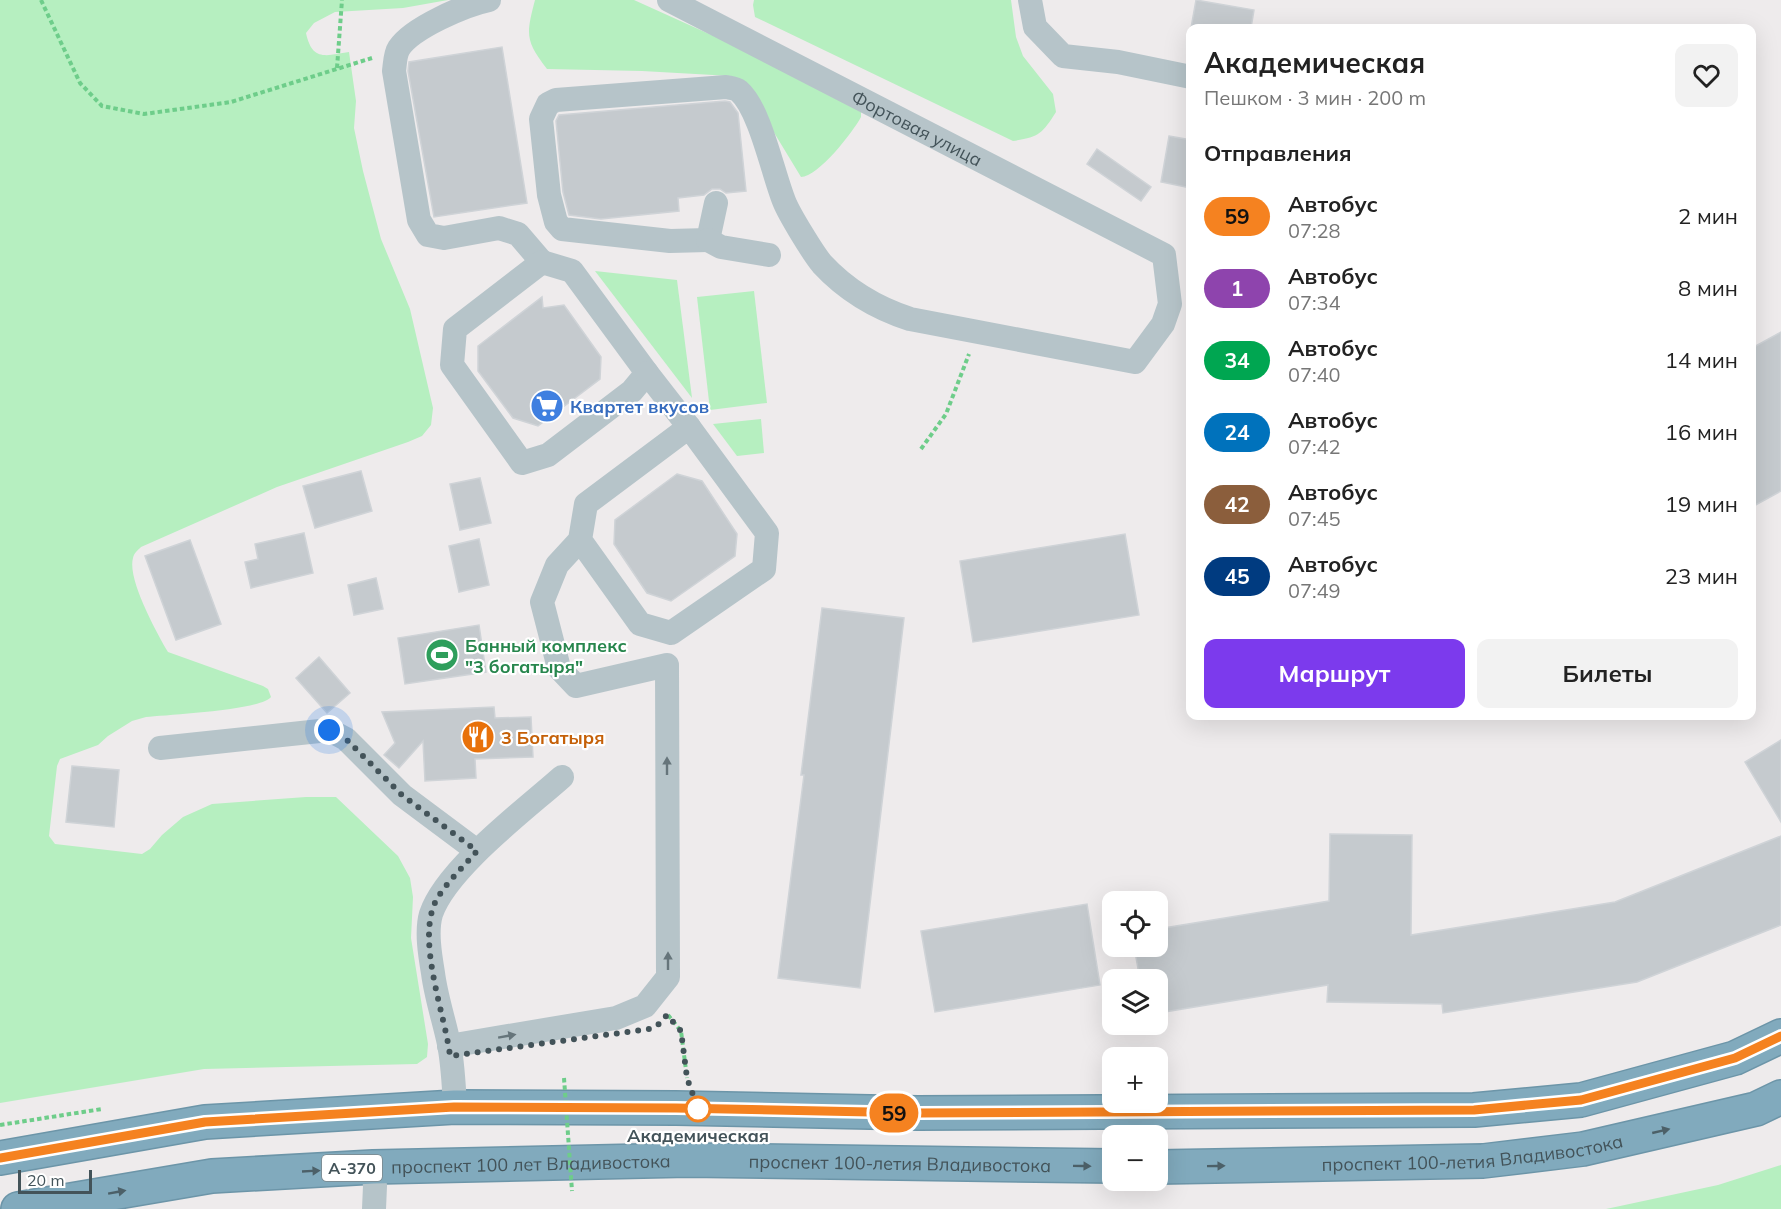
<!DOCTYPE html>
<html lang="ru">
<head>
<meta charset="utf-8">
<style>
	body { margin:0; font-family:Mulish,sans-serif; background:#f2f2f2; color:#222; height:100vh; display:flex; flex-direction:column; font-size:22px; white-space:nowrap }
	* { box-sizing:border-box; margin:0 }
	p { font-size:20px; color:#767676 }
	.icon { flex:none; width:33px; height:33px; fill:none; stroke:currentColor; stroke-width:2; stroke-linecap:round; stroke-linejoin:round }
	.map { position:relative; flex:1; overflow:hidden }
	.side { position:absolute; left:1186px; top:24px; width:570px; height:696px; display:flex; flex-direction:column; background:#fff; border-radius:12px; box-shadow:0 6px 24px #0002 }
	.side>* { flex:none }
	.badge { padding:0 12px; border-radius:20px; font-size:21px; line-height:39px }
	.buttons { position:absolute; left:1102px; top:891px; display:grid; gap:12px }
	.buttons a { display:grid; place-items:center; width:66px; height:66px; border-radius:12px; background:#fff; box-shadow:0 6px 24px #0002; font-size:30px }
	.scale { position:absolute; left:18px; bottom:15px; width:74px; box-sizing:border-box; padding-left:6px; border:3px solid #435359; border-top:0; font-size:16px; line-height:21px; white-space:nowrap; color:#435359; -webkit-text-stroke:4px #fff; paint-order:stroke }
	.you { position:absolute; width:30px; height:30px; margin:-15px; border:4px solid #fff; border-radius:50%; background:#1a73e8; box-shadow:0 0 0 9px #1a73e833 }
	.map>.badge { position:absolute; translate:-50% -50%; box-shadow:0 0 0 3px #fff }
	h2 { padding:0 18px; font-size:22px; line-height:54px }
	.round { display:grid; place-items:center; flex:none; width:63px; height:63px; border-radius:12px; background:#f2f2f2 }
	.summary { display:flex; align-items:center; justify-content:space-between; height:102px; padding:0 18px }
	h1 { font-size:28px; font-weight:700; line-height:45px }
	.action { display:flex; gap:12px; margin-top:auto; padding:12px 18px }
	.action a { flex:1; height:69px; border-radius:12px; background:#7c3aed; color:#fff; font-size:24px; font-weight:700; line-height:69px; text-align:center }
	.action a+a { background:#f2f2f2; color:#222 }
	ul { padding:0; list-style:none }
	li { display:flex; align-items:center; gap:18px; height:72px; padding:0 18px }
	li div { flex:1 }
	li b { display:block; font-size:22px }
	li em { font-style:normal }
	li .badge { min-width:66px; font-weight:700; text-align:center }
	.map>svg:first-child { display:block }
</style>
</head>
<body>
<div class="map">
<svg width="1781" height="1209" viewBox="0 0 1781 1209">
	<rect width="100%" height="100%" fill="#eeebec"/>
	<g fill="#b6efc0">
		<path d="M0,0H448L403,8L335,12L314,23L306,33C312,61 325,56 349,52L356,101L354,128L363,171L381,239L410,309L433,408L431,425L422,436L408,442L277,487L141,547C138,550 134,553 133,558C127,579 157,633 168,652L263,686L268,689L271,697C262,710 167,715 146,717L132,721L108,736L98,745L60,759L57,766L49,836L55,844L142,854L150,849L162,835L183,817L212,804L306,797H336L398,856L410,878L413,897L411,938L428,1044L427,1057L417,1064L204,1069L0,1103Z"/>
		<path d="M535,0H634L813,81L861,112V117C853,132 818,177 801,177L750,93L731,76L642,71L547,69C525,40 526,35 535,0Z"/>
		<path d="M754,0H1011L1016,37L1023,56L1053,94L1056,112C1042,134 1039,137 1013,141L755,17L753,5Z"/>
		<polygon points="595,271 677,280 692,398"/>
		<polygon points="754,291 767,403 710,410 697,297"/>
		<polygon points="761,419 764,453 737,456 713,424"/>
		<polygon points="1781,1165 1781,1209 1606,1209 1718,1185"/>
	</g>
	<g fill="#c5cace" stroke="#cfd3d7" stroke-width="1.5">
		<polygon points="1196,0 1254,10 1251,28 1191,28"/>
		<polygon points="502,47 527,203 434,217 408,71 409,62"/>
		<polygon points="725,101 730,102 738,113 746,191 726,193 720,189 712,189 704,195 678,198 679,211 601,219 569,215 563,192 556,121 559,115"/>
		<polygon points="1169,136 1191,140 1191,188 1161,182"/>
		<polygon points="1097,149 1151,187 1141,201 1087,164"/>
		<polygon points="542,297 543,308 564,305 601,357 600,379 538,426 513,418 478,371 478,346"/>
		<polygon points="1781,332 1781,491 1752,507 1752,348"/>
		<polygon points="361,471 372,511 315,528 303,486"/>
		<polygon points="677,474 702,481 737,534 735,556 671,601 647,593 614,544 615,520"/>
		<polygon points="480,478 491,523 460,530 450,484"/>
		<polygon points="304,533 313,573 251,588 245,562 258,559 255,544"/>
		<polygon points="1125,534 1139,615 973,642 960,561"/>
		<polygon points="479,539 489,585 459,592 449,546"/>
		<polygon points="190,540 221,624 176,640 145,556"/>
		<polygon points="376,578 383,609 354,615 348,585"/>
		<polygon points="822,608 904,618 860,988 778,978 804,775 801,775"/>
		<polygon points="479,625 486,672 405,684 398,638"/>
		<polygon points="319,657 350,693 327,713 296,678"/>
		<polygon points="494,707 495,718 531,717 533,757 475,759 476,778 425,781 423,741 399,768 384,755 395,743 382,712"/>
		<polygon points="1781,740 1781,822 1745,762"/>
		<polygon points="72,766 119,770 114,827 66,822"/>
		<polygon points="1330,834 1412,835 1411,935 1615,902 1781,836 1781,925 1637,982 1443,1013 1442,1004 1327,1002 1328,985 1158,1013 1158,980 1140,980 1134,946 1158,946 1158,929 1329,901"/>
		<polygon points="1087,904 1100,985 935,1012 921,931"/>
	</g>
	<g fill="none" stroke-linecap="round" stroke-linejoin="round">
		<g stroke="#6c95a8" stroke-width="36">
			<g id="highway">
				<polyline points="0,1158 205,1122 455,1107 676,1108 918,1113 1474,1110 1581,1100 1735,1058 1781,1036"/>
				<path id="s2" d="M1158,1167L1483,1161L1583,1149L1756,1109L1781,1097"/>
				<path id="s3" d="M18,1209L212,1176L373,1167L688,1160L1113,1166"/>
			</g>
		</g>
		<g stroke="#6ecd8a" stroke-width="4" stroke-dasharray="4.5 3" stroke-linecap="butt">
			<polyline points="41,0 80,83 102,106 144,114 231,102 372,58"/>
			<polyline points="337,68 342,0"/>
			<polyline points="921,449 946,414 969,354"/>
			<polyline points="668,1015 681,1031 687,1078"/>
			<polyline points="0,1125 102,1109"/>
		</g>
		<g stroke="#b6c4c9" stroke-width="24">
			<path d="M489,0C465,5 412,28 399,48C395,54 395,64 394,71L419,220L428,235L444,238L499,228L518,234L542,262"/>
			<path id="s1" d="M669,0L1164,255L1170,304L1163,324L1135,362L910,319C876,308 847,291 822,264C813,253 789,214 784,201C773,174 760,109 739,91C735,88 731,88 726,87L556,100L548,104L541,119L549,195L556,222L562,229L670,241L708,240L716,203"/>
			<polyline points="1030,0 1035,27 1063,56 1118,62 1191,77"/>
			<polyline points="708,240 721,247 769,255"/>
			<polygon points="542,262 572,271 647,373 632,391 548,455 522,463 452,365 455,329"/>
			<polyline points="647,373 689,427"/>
			<polyline points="160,748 329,730 346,739 402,795 477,851"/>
			<polyline points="449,1046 616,1018 645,1006 668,977 667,665 576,686 559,668 542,602 557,565 580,540 586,504 689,427 767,533 764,569 671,633 640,624 580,540"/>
			<path d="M455,1107C454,1086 453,1065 449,1044C444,1020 436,997 433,973C430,955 426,931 431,914C446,869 526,809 562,777"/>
			<polyline points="373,1167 375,1186 374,1209"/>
		</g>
		<use href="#highway" stroke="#81aabd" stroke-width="33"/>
		<polyline stroke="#6ecd8a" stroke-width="4" stroke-dasharray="4.5 3" stroke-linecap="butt" points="564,1078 572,1191"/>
	</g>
	<defs><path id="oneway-solid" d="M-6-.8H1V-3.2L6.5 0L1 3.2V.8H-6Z" transform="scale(1.5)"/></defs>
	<g fill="#66757b">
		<use href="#oneway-solid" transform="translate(667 766) rotate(-90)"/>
		<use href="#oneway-solid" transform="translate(668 961) rotate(-90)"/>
		<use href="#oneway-solid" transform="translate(507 1036) rotate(-10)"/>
	</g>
	<g fill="#4c6068">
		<use href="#oneway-solid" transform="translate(1661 1131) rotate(-13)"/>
		<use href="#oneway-solid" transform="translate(1082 1166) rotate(1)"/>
		<use href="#oneway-solid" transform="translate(1216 1166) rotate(-1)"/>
		<use href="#oneway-solid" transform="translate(311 1171) rotate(-3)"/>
		<use href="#oneway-solid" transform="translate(117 1192) rotate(-10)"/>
	</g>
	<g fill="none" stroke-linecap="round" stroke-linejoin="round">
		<g stroke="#fff" stroke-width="14">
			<polyline id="line" points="0,1158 205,1122 454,1107 676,1108 918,1113 1474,1110 1581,1100 1735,1058 1781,1036"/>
		</g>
		<use href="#line" stroke="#f58220" stroke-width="9"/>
		<path stroke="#435359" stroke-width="6" stroke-dasharray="0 10.8" d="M329,730L346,739L402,795L477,851C464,866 449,880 438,897C414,936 445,1013 450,1056L649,1029L659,1024L667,1015L681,1031L687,1078L698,1109"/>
	</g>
	<defs>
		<g id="supermarket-disc" transform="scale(1.725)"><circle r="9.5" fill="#3f7fe0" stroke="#fff"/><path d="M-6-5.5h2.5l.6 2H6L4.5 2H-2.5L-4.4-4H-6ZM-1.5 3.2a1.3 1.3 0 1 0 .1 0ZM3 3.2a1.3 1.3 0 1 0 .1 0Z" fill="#fff"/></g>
		<g id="stadium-disc" transform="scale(1.725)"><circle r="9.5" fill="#2e9e5b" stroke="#fff"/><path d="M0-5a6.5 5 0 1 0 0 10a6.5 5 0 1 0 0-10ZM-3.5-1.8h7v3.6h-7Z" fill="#fff"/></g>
		<g id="restaurant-disc" transform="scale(1.725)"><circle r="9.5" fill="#e8710a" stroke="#fff"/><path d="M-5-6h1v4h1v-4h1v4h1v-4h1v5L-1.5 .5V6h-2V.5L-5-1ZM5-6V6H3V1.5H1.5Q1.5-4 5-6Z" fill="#fff"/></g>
	</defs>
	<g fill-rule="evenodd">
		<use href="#supermarket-disc" x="547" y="406"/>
		<use href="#stadium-disc" x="442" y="655"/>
		<use href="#restaurant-disc" x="478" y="737"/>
	</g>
	<circle fill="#fff" stroke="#f58220" stroke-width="3" cx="698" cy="1109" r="12"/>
	<g text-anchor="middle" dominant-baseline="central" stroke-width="4.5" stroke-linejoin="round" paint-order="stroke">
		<rect fill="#fff" stroke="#7b878b" stroke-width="1.5" x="322" y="1155" width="60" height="26" rx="4.5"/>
		<g font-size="16" font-weight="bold" fill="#435359">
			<text x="352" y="1168">А-370</text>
		</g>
		<g font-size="18" fill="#435359" stroke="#fff">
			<text stroke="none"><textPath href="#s1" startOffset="279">Фортовая улица</textPath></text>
			<text stroke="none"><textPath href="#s2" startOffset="315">проспект 100-летия Владивостока</textPath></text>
			<text stroke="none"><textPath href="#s3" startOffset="516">проспект 100 лет Владивостока</textPath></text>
			<text stroke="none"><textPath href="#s3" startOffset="885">проспект 100-летия Владивостока</textPath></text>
		</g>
		<g font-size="18" font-weight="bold" fill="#366cbe" stroke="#fff" text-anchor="start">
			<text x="570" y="406">Квартет вкусов</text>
		</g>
		<g font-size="18" font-weight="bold" fill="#27864d" stroke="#fff" text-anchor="start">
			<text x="465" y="645">Банный комплекс<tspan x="465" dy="21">"3 богатыря"</tspan></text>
		</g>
		<g font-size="18" font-weight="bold" fill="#c56008" stroke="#fff" text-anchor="start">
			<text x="501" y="737">3 Богатыря</text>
		</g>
		<g font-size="18" font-weight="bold" fill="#435359" stroke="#fff">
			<text x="698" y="1135">Академическая</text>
		</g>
	</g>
</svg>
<div class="buttons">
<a><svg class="icon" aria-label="locate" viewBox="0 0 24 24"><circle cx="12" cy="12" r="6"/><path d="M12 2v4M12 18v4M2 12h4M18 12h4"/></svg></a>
<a><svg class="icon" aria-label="layers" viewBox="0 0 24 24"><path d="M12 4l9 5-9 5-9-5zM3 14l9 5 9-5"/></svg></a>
<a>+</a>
<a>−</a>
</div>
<div class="scale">20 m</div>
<div class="you" style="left:329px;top:730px"></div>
<b class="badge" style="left:894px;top:1113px;background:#f58220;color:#111">59</b>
<section class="side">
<div class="summary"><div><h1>Академическая</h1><p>Пешком · 3 мин · 200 m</p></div><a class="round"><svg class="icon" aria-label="heart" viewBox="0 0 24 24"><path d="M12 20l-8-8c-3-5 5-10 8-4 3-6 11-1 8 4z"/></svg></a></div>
<h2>Отправления</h2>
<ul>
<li><span class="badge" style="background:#f58220;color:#111">59</span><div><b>Автобус</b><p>07:28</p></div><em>2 мин</em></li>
<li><span class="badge" style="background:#8e44ad;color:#fff">1</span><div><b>Автобус</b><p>07:34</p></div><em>8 мин</em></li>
<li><span class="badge" style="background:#00a651;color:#fff">34</span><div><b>Автобус</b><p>07:40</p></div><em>14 мин</em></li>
<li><span class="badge" style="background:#0072bc;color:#fff">24</span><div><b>Автобус</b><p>07:42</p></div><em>16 мин</em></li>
<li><span class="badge" style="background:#8b5e3c;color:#fff">42</span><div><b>Автобус</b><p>07:45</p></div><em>19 мин</em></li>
<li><span class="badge" style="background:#003b80;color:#fff">45</span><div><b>Автобус</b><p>07:49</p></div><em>23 мин</em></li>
</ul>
<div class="action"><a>Маршрут</a><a>Билеты</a></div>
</section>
</div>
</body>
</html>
